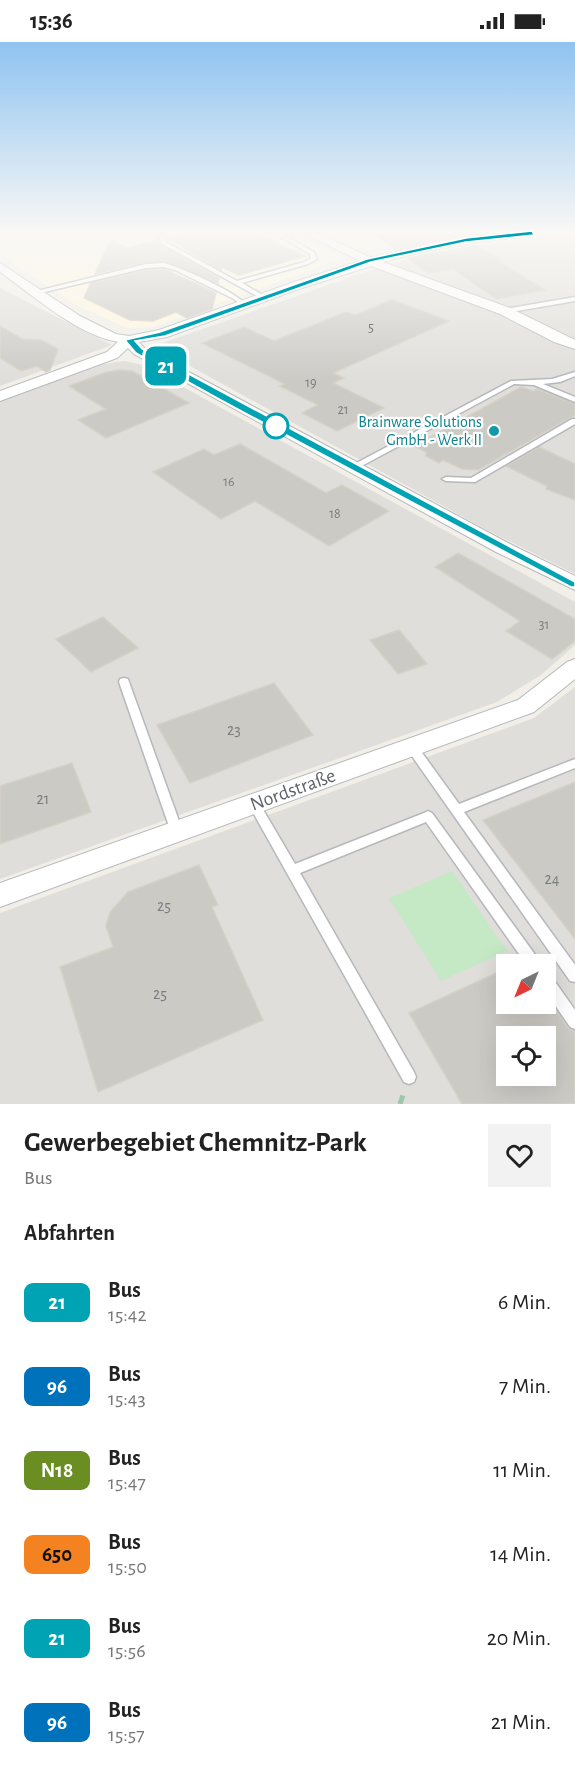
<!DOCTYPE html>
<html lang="de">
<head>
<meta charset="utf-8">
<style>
	body { margin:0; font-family:"Alegreya Sans",sans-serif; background:#f2f2f2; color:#222; height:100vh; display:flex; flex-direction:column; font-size:22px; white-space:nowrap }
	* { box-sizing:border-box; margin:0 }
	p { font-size:20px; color:#767676 }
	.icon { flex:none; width:33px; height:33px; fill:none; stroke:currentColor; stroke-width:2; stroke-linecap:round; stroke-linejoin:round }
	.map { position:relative; height:1062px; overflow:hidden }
	.panel { display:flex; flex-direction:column; background:#fff; flex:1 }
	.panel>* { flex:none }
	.badge { padding:0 12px; border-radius:9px; font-size:21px; line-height:39px }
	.needle { width:39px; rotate:223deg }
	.buttons { position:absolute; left:496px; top:912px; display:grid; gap:12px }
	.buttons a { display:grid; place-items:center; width:60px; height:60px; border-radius:0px; background:#fff; box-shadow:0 6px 24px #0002; font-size:30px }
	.map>.badge { position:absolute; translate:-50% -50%; box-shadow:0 0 0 3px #fff }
	h2 { padding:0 24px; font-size:22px; line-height:54px }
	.round { display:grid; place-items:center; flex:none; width:63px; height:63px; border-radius:0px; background:#f2f2f2 }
	.head { display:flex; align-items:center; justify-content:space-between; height:102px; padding:0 24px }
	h1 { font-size:28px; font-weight:700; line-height:45px }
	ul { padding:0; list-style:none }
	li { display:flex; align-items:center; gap:18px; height:84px; padding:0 24px }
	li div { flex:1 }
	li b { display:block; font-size:22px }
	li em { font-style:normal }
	li .badge { min-width:66px; font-weight:700; text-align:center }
	.status { display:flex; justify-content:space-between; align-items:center; height:42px; padding:0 30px; background:#fff; direction:ltr }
	.status svg { height:16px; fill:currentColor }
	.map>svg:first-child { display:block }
</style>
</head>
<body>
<div class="status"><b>15:36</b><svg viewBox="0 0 49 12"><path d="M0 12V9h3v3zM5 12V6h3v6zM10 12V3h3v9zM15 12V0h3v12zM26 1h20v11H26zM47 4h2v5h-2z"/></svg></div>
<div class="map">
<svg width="575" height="1062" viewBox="0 0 575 1062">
	<rect width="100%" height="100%" fill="#f1efe8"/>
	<g fill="#fef7e0">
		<polygon points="0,191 288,191 343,216 154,285 127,286 76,263 0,212"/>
		<polygon points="319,191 479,191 382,204 370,208 348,204"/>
	</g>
	<g fill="#e0deda" fill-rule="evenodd">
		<polygon points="547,196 575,196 575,532 485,487 154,304 371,228 423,212"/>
		<polygon points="0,246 112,303 0,344"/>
		<polygon points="124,319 143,323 575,560 575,603 541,633 497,660 0,837 0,359 98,323"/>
		<path d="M575,645V1062H0V871L534,676ZM507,922H546V962H507ZM507,994H546V1034H507Z"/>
	</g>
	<polygon fill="#c5e8c5" points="452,829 507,909 441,939 389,856"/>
	<g fill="#cccac5" stroke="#d6d1c6" stroke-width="1.5" fill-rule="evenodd">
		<polygon points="184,191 254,191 305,214 239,233 222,225 221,228 167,196"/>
		<polygon points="373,191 459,191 462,193 396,208"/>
		<polygon points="111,197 127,206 158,198 161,204 219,236 218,241 164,219 145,220 95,232"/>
		<polygon points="477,203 503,219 500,220 545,248 496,257 453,227 428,231 407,216"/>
		<polygon points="164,227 216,251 212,267 187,276 176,270 153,279 130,278 84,256 91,241 146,228"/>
		<polygon points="392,258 449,279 333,331 344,336 333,341 384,366 337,389 302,371 318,363 280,344 285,342 202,301 244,285 274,299 346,270 355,273"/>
		<polygon points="0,284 22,297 41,298 58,307 50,328 46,330 37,324 21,329 0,316"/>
		<polygon points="119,328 132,329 189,361 106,396 78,378 106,367 69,344 107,330"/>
		<polygon points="521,345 533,349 537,347 575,362 575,373 478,428 462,427 443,418 439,421 426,414 426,410 414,404"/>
		<polygon points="240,402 326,451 342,443 389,469 329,504 255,459 221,477 153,430 204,407 214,413"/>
		<polygon points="539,405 575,422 575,458 546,447 547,444 506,424"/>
		<polygon points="458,511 575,577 575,599 552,617 506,589 520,579 435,525"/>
		<polygon points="103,575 138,606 91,630 56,597"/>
		<polygon points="399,588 427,622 398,632 370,598"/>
		<polygon points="274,641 313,693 190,741 157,683"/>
		<polygon points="72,721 91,770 0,802 0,744"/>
		<polygon points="575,740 575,897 483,778"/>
		<polygon points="199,823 218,863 212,865 263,978 98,1050 60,925 113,905 106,884 110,870 128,850"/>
		<path d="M507,926V962H551L568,986L575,990V1062H462L409,971ZM507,994H546V1034H507Z"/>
	</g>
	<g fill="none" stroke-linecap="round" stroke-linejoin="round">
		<g stroke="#b5b8bc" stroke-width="3">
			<g id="service">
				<polygon points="157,191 162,191 166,200 237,239 304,220 311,216 310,212 274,191 280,191 314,210 317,217 308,222 242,241 266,255 267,256 264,258 162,202"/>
				<path d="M164,221C185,227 232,248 247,263L242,264L234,257L175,228L164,225L146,226L36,252L33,250L146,222Z"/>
				<polygon points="575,255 575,259 505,271 502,269 505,267"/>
				<polygon points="575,330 575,334 560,340 543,342 575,355 575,360 534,343 514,342 356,427 353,427 349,425 511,339 552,337"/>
				<polygon points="572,377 575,377 575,382 475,440 446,439 442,437 446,435 471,436"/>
				<polygon points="124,636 128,637 129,640 183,790 181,793 177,795 173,793 171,790 119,640 120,637"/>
				<polygon points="411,700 415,701 459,762 575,717 575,726 464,770 575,923 575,940 570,939 407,707 406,704 407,701"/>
				<polygon points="254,757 258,759 295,822 424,771 428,769 432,771 539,918 541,922 526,922 426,780 300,831 414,1030 416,1035 414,1040 409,1042 404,1040 250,765 248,762 250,759"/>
				<polygon points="546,933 551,934 575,968 575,987 570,985 546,950"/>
			</g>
		</g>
		<g stroke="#b5b8bc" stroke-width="2">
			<g id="minor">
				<path d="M303,191H317L372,216L436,200L483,192L536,191L531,194C481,199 432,206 383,220L510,266L575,298V307L554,300L500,272L371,224L302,246L167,295L139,300L144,306L510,502L575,534V548L496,510L134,312L128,306L117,316L0,359V349L107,310L118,300C77,293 34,254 0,230V221L80,274L116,292L129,294L159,288L294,240L360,219Z"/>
				<polygon points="575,617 575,637 534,670 0,865 0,841 518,658 567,620"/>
			</g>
		</g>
		<polyline stroke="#9cc7a9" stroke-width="5" stroke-dasharray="9 4.5" stroke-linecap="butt" points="400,1062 403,1053"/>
		<use href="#service" fill="#fff" fill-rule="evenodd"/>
		<use href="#minor" fill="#fff" fill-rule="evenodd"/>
	</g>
	<linearGradient id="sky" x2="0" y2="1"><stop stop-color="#8fc3f1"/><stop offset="0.56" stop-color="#f9f8f5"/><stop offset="1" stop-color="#f9f8f5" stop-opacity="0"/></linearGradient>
	<rect width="575" height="340" fill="url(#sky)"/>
	<polygon fill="#00a3b4" stroke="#fff" stroke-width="1.5" points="532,189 534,193 466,200 371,220 165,294 135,299 142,307 575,540 575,545 571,545 219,357 136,311 125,298 160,290 367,217 466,196"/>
	<circle fill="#fff" stroke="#00a3b4" stroke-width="3" cx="276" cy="384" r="12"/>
	<circle fill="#0f9aa8" stroke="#fff" stroke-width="2" cx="494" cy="389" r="6"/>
	<g text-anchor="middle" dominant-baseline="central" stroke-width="4.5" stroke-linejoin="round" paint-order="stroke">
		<g font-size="14" fill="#7a7d7f">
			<text x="371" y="286">5</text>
			<text x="311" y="341">19</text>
			<text x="343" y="368">21</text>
			<text x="229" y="440">16</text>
			<text x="335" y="472">18</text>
			<text x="544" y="583">31</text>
		</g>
		<g font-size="16" fill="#0d838f" stroke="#fff" text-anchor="end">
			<text x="482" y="380">Brainware Solutions<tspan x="482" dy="18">GmbH - Werk II</tspan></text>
		</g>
		<g font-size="16" fill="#7a7d7f">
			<text x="234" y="688">23</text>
			<text x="43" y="757">21</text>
			<text x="552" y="837">24</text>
			<text x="164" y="864">25</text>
			<text x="160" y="952">25</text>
		</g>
		<g font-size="20" fill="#5f6368" stroke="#fff">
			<text transform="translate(293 748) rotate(-20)">Nordstraße</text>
		</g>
	</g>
</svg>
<div class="buttons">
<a><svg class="needle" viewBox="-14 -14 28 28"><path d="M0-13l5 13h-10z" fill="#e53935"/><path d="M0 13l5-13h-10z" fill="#767676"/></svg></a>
<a><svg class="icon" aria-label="locate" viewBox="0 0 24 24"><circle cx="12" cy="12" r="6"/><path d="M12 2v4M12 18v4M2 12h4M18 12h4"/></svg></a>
</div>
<b class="badge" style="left:166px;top:324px;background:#00a3b4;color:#fff">21</b>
</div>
<section class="panel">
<div class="head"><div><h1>Gewerbegebiet Chemnitz-Park</h1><p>Bus</p></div><a class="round"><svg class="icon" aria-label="heart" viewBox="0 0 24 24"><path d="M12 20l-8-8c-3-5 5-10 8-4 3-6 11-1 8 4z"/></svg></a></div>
<h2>Abfahrten</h2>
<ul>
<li><span class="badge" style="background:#00a3b4;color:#fff">21</span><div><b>Bus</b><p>15:42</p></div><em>6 Min.</em></li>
<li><span class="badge" style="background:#0072bc;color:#fff">96</span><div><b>Bus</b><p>15:43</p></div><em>7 Min.</em></li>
<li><span class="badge" style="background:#6b8e23;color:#fff">N18</span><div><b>Bus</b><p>15:47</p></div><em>11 Min.</em></li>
<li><span class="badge" style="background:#f58220;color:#111">650</span><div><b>Bus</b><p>15:50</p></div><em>14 Min.</em></li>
<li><span class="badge" style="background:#00a3b4;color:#fff">21</span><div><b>Bus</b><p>15:56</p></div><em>20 Min.</em></li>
<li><span class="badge" style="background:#0072bc;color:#fff">96</span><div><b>Bus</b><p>15:57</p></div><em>21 Min.</em></li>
</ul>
</section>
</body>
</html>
